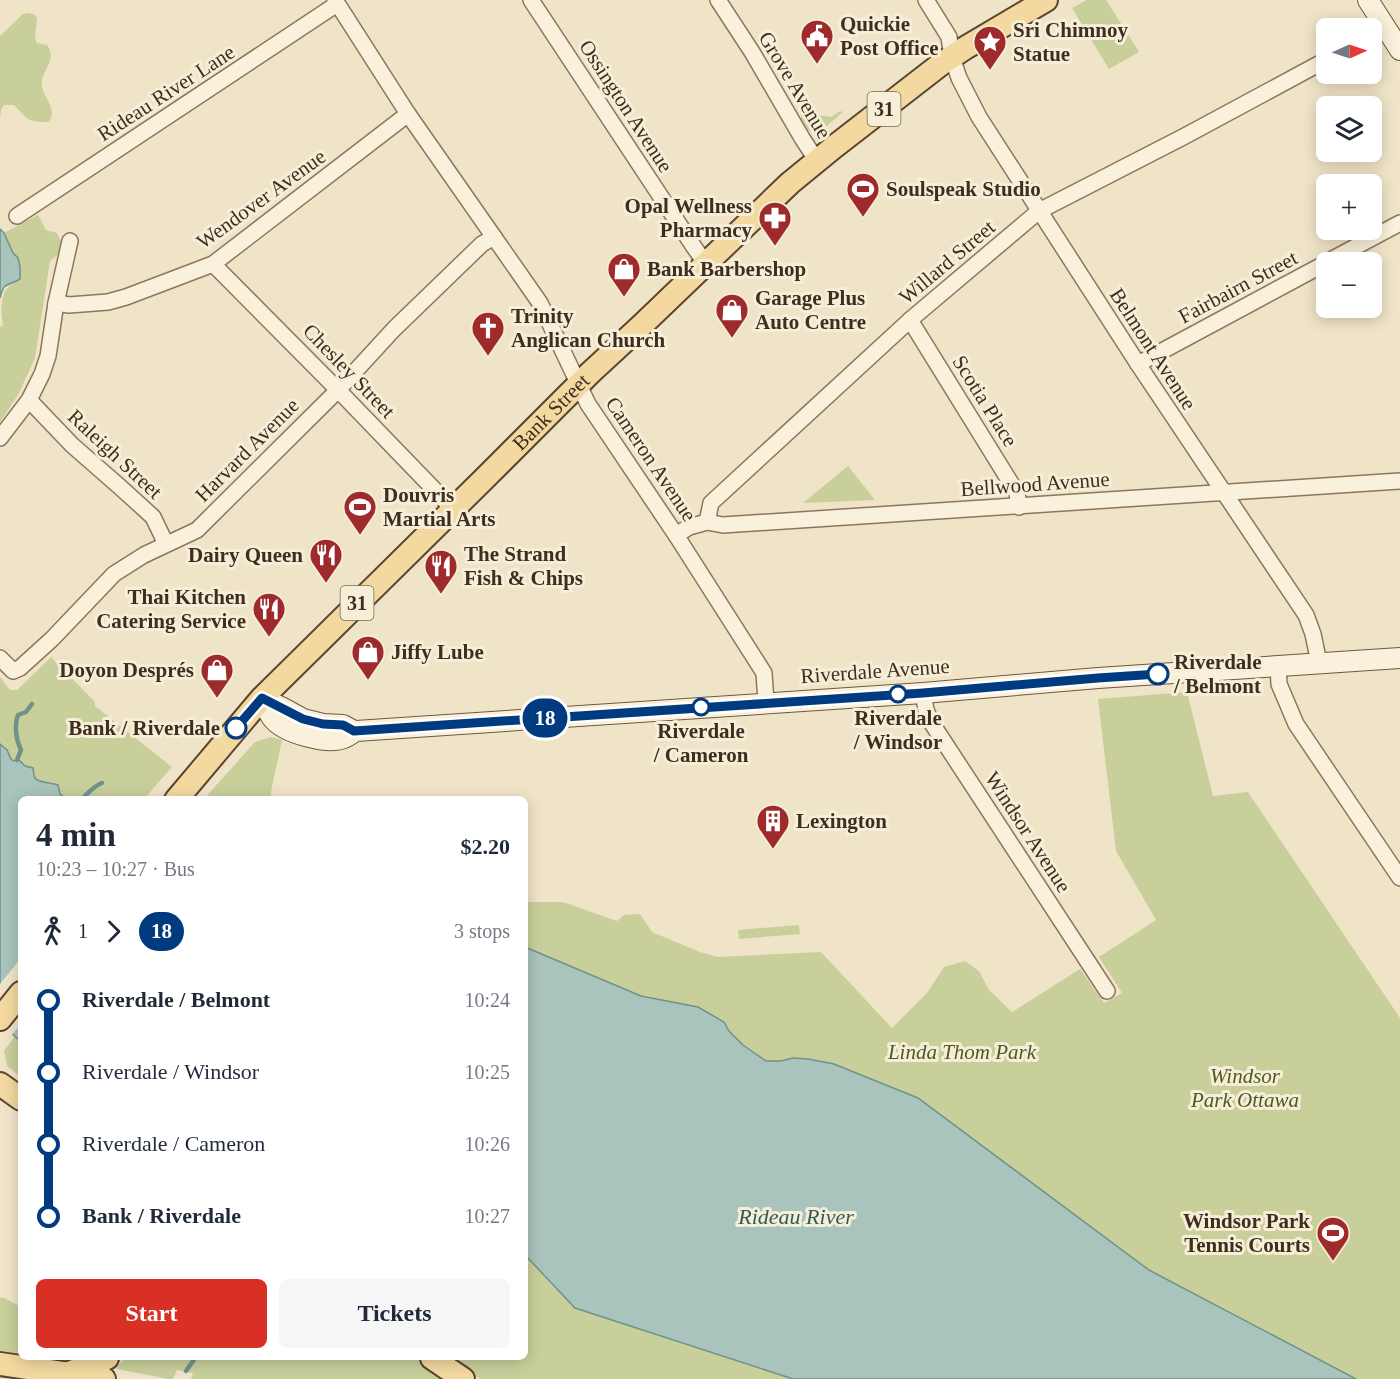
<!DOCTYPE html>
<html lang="en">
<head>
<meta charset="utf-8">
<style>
	body { margin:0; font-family:Georgia,serif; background:#f6f6f7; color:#1f2937; height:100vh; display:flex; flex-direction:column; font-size:22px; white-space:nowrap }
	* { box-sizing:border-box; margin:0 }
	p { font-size:20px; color:#747a83 }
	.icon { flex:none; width:33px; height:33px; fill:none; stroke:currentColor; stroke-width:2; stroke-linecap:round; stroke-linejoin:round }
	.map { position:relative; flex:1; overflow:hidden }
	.drawer { position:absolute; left:18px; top:796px; width:510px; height:564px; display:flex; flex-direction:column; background:#fff; border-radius:9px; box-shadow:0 3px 15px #0003 }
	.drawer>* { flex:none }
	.badge { padding:0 12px; border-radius:20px; font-size:21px; line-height:39px }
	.needle { width:39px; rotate:87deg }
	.fabs { position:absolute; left:1316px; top:18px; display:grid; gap:12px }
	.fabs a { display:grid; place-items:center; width:66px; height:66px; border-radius:9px; background:#fff; box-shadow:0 3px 15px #0003; font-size:30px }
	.map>.badge { position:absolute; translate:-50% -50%; box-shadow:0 0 0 3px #fff }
	.legs { display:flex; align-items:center; gap:9px; height:66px; padding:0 18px; font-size:20px }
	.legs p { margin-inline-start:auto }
	.head { display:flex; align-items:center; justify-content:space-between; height:102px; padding:0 18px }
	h1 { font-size:33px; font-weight:700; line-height:45px }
	.primary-button { display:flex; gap:12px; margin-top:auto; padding:12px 18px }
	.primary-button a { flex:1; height:69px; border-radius:9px; background:#d93025; color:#fff; font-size:24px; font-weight:700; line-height:69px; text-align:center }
	.primary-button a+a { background:#f6f6f7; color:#1f2937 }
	ul { padding:0 18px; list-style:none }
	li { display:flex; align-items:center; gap:21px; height:72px; font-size:22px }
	li i { display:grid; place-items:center; width:9px; height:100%; margin:0 8px; background:currentColor }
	li i::after { content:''; width:15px; height:15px; margin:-8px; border:4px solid; border-radius:50%; background:#fff }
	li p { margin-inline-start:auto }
	li:first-child i { background:linear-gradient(#0000 50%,currentColor 0) }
	li:last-child i { background:linear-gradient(currentColor 50%,#0000 0) }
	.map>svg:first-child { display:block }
</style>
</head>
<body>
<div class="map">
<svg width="1400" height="1379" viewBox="0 0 1400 1379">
	<rect width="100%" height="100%" fill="#f0e4c8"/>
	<g fill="#c9cf9b">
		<polygon points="1087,0 1106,0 1139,52 1109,69 1072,8"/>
		<path d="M28,13L34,14L37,18L35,38L37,43L47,45C59,61 39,72 42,86C44,99 58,109 49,122C26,122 29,120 14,105H4L1,110L0,120V36L23,14Z"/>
		<path d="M795,95L803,96L816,115L831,117L840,111L843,112C830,122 811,147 801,119C801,116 801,111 801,109C801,103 798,100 795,95Z"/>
		<path d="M38,215L46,230L57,233L62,243V251L50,261L35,358L18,395L0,422V327L3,325C0,308 0,289 14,283L18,258L13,253L4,233Z"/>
		<polygon points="848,466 875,500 803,503"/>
		<path d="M51,657L95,702V706L172,767L144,799H67L60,794L53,782C47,782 39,782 34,777V773L18,760L14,761L11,759L7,750L0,744V677L10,690H17Z"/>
		<polygon points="1187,692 1213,796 1248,792 1400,1018 1400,1379 1356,1379 1149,1270 918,1098 793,1058 781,1061 766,1061 743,1045 729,1031 724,1021 698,1007 641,996 525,947 525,901 529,902 563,902 617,921 624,915 640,914 652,932 700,952 717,957 821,952 892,1028 927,993 944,967 965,961 979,971 989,990 1012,1012 1080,969 1104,1003 1122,993 1099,957 1156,920 1116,851 1098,699"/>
		<polygon points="271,737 282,740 272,787 270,799 204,799 255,742"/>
		<polygon points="799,925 800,934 739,939 738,930"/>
		<polygon points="15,1036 21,1042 21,1077 7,1066 4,1051"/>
		<polygon points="525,1255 575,1308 793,1379 480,1379 448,1358 525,1358"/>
		<polygon points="0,1298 4,1298 21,1307 21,1358 91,1358 71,1363 0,1356"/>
		<polygon points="126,1358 419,1358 451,1379 191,1379 193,1373 177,1370 173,1379 168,1379 117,1369 117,1366"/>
	</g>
	<g fill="#a9c4bc" stroke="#6f938a" stroke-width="1.5">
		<path d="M0,229L4,233L13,253L18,258L20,267V279C7,287 4,281 0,298Z"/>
		<path d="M0,744L7,750L11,759L14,761L18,759L25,766L33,768C34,771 33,775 35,778C39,784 53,782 58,785L60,794L67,799L21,800V1042L0,1022Z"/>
		<polygon points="525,947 641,996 698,1007 724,1022 729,1031 743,1045 766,1061 781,1061 793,1058 808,1059 834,1064 918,1098 1149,1270 1356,1379 793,1379 575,1308 525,1255"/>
	</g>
	<polygon fill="#f0e4c8" points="21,958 21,1024 11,1036 0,1026 0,984"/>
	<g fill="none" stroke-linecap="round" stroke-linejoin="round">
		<g stroke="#6f938a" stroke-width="4.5">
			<path d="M17,760L21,750C16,740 14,726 18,715L26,712L32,704"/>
			<path d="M85,800L84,797C90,791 94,786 102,783"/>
			<polyline points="186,1371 195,1358"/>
		</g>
		<g stroke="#8d765c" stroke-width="18">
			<g id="street">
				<polyline points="335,0 408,114 540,303 588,404 676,535 764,673 766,702"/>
				<polyline points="531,0 694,247 706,264"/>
				<polyline points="718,0 752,52 802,138 817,161"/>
				<polyline points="926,0 949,37 952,57 959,78 979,117 1138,364 1306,615 1313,634 1319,663"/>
				<polyline points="1371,35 1384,27"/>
				<polyline points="17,216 337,4"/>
				<polyline points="1327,262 1400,223"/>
				<polyline points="213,264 338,390 453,509"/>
				<polyline points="56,303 69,305 108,302 126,297 213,264 408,114"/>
				<polyline points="910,320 1017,493 1019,507"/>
				<polyline points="1138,364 1326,263"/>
				<polyline points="29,400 72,445 120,487 153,517 166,544"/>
				<polyline points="0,438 29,400 42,374 48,356 56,303 70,241"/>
				<polyline points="707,522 711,503 910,320 1039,211 1185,136 1326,60"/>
				<path d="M676,535L689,527L707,522L723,525C949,511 1174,495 1400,481"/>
				<polyline points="0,658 13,671 20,668 52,639 114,574 144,555 197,530 338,390 394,329 482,244 494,237"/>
				<polyline points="1278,665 1279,684 1296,724 1400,878"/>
				<polyline points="923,693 926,710 931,722 1107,991"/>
			</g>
		</g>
		<g stroke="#6f573f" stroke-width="22">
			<g id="secondary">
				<polyline points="1368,0 1400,50"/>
				<path d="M262,698C265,705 268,713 273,719C284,733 328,745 344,738C349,736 352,733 356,731L923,693L1098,678L1400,658"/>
				<polyline points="262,698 283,708 303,719 323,724 343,725 354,731"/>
			</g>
		</g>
		<g stroke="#5b4430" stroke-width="26">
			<g id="primary">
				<path id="s1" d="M176,800L262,698L486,477L590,373L642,325L790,183L834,147L941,64L965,48L1046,0"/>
				<polyline points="0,1019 21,993"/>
				<polyline points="0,1084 21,1099"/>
				<polyline points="432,1358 463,1379"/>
				<polyline points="0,1364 104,1379"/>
				<polyline points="69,1373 107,1358"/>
			</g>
		</g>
		<use href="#street" stroke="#faf1dc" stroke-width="15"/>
		<use href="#secondary" stroke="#faf1dc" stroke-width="20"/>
		<use href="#primary" stroke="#f3d9a0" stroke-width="22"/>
	</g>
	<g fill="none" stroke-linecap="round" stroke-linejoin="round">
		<g stroke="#fff" stroke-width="14">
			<polyline id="line-1" points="236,728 262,698 303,719 323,724 343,725 354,731 923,693 1098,678 1158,674"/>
		</g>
		<use href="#line-1" stroke="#003b80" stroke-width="9"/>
	</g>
	<defs>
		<g id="civic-pin" transform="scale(1.725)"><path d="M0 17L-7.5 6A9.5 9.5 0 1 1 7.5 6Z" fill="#9e2a2b" stroke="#f7eed8"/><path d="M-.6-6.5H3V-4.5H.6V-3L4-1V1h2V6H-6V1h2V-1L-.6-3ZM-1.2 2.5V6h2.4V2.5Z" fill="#fff"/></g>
		<g id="sight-pin" transform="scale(1.725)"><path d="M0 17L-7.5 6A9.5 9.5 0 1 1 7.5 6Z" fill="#9e2a2b" stroke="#f7eed8"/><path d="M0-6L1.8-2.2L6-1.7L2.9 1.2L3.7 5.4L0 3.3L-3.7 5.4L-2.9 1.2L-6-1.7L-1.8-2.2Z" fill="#fff"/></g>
		<g id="stadium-pin" transform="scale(1.725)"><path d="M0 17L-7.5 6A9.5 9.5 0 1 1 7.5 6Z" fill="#9e2a2b" stroke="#f7eed8"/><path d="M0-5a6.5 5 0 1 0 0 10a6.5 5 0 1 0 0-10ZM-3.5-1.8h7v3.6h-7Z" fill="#fff"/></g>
		<g id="pharmacy-pin" transform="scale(1.725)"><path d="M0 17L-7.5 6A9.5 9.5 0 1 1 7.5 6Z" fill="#9e2a2b" stroke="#f7eed8"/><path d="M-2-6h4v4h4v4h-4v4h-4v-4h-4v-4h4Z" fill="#fff"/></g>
		<g id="shop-pin" transform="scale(1.725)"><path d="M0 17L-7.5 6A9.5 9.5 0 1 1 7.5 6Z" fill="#9e2a2b" stroke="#f7eed8"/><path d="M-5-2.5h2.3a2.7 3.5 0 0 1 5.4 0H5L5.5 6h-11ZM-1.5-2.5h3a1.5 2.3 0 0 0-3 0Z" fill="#fff"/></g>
		<g id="church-pin" transform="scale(1.725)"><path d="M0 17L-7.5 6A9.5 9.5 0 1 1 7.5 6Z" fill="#9e2a2b" stroke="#f7eed8"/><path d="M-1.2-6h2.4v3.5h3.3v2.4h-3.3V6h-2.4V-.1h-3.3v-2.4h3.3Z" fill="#fff"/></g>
		<g id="restaurant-pin" transform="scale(1.725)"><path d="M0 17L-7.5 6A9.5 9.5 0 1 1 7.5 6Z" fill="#9e2a2b" stroke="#f7eed8"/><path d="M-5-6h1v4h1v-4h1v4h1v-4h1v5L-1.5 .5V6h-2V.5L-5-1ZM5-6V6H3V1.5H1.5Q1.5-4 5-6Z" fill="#fff"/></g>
		<g id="building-pin" transform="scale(1.725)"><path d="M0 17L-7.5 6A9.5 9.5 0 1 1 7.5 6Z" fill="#9e2a2b" stroke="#f7eed8"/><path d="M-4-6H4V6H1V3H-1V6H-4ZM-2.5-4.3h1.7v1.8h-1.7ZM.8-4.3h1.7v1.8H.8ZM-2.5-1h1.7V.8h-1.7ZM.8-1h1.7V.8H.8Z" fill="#fff"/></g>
	</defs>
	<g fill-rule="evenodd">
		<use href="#civic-pin" x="817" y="36"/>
		<use href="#sight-pin" x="990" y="42"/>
		<use href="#stadium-pin" x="863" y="189"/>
		<use href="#pharmacy-pin" x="775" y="218"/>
		<use href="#shop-pin" x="624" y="269"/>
		<use href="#shop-pin" x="732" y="310"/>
		<use href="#church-pin" x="488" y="328"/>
		<use href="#stadium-pin" x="360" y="507"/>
		<use href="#restaurant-pin" x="326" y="555"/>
		<use href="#restaurant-pin" x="441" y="566"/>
		<use href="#restaurant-pin" x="269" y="609"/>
		<use href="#shop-pin" x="368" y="652"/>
		<use href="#shop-pin" x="217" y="670"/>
		<use href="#building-pin" x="773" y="821"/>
		<use href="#stadium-pin" x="1333" y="1233"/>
	</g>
	<g fill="#fff" stroke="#003b80" stroke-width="3">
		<circle cx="1158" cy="674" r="10"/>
		<circle cx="898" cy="694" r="8"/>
		<circle cx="701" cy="707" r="8"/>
		<circle cx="236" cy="728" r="10"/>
	</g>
	<g text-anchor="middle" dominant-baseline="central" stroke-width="6" stroke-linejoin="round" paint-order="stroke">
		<g fill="#f7eed8" stroke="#756857" stroke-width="1.5">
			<rect x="867.5" y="92" width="33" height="34" rx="4.5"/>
			<rect x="340.5" y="586" width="33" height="34" rx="4.5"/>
		</g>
		<g font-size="20" font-weight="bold" fill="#3d2e20">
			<text x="884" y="109">31</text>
			<text x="357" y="603">31</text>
		</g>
		<g font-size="21" font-weight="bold" fill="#3d2e20" stroke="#f7eed8" text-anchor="start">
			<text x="840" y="24">Quickie<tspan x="840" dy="24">Post Office</tspan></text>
			<text x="1013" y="30">Sri Chimnoy<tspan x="1013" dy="24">Statue</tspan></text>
			<text x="886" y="189">Soulspeak Studio</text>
			<text x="752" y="206" text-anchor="end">Opal Wellness<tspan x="752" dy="24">Pharmacy</tspan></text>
			<text x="647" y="269">Bank Barbershop</text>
			<text x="755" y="298">Garage Plus<tspan x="755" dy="24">Auto Centre</tspan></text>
			<text x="511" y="316">Trinity<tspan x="511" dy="24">Anglican Church</tspan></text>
			<text x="383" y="495">Douvris<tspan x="383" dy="24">Martial Arts</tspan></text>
			<text x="464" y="554">The Strand<tspan x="464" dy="24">Fish &amp; Chips</tspan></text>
			<text x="303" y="555" text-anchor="end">Dairy Queen</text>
			<text x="246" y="597" text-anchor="end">Thai Kitchen<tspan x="246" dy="24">Catering Service</tspan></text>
			<text x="391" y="652">Jiffy Lube</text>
			<text x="194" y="670" text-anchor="end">Doyon Després</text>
			<text x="796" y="821">Lexington</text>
			<text x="1310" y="1221" text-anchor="end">Windsor Park<tspan x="1310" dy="24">Tennis Courts</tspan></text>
		</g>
		<g font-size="21" fill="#3d2e20" stroke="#f7eed8">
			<text transform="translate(795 85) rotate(59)">Grove Avenue</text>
			<text transform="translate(166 93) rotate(-33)">Rideau River Lane</text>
			<text transform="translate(626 106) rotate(57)">Ossington Avenue</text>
			<text transform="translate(261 199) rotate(-36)">Wendover Avenue</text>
			<text transform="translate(947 262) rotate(-40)">Willard Street</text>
			<text transform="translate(1238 287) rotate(-28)">Fairbairn Street</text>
			<text transform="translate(1153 349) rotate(57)">Belmont Avenue</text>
			<text transform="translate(349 371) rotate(46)">Chesley Street</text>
			<text transform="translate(985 401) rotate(58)">Scotia Place</text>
			<text stroke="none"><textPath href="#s1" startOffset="540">Bank Street</textPath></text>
			<text transform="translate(247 450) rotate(-45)">Harvard Avenue</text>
			<text transform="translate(115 454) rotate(43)">Raleigh Street</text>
			<text transform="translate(651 459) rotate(56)">Cameron Avenue</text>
			<text transform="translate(1035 484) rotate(-4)">Bellwood Avenue</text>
			<text transform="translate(875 671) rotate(-4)">Riverdale Avenue</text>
			<text transform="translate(1028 832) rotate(57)">Windsor Avenue</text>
		</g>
		<g font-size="21" font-weight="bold" fill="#3d2e20" stroke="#f7eed8">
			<text x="1174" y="662" text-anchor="start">Riverdale<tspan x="1174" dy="24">/ Belmont</tspan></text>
			<text x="898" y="718">Riverdale<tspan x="898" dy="24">/ Windsor</tspan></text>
			<text x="220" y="728" text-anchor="end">Bank / Riverdale</text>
			<text x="701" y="731">Riverdale<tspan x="701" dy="24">/ Cameron</tspan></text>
		</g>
		<g font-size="21" font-style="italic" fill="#4d5a26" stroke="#f7eed8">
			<text x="962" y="1052">Linda Thom Park</text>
			<text x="1245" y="1076">Windsor<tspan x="1245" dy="24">Park Ottawa</tspan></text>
		</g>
		<g font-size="22" font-style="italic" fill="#2f5d5a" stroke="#f7eed8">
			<text x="796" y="1216">Rideau River</text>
		</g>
	</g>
</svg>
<div class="fabs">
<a><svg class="needle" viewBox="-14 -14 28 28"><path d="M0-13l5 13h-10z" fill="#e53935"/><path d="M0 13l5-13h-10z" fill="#747a83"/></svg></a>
<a><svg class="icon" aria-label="layers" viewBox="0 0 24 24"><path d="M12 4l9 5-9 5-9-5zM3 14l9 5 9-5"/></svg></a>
<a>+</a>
<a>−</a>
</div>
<b class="badge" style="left:545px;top:718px;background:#003b80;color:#fff">18</b>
<section class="drawer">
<div class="head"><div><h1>4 min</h1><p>10:23 – 10:27 · Bus</p></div><b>$2.20</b></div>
<div class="legs"><svg class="icon" aria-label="walk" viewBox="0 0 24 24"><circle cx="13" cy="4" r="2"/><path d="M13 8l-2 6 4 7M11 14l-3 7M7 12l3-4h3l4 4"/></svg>1<svg class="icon" aria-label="forward" viewBox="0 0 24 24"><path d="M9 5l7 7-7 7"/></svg><b class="badge" style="background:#003b80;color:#fff">18</b><p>3 stops</p></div>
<ul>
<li><i style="color:#003b80"></i><b>Riverdale / Belmont</b><p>10:24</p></li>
<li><i style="color:#003b80"></i><span>Riverdale / Windsor</span><p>10:25</p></li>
<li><i style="color:#003b80"></i><span>Riverdale / Cameron</span><p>10:26</p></li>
<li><i style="color:#003b80"></i><b>Bank / Riverdale</b><p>10:27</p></li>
</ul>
<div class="primary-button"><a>Start</a><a>Tickets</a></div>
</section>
</div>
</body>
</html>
